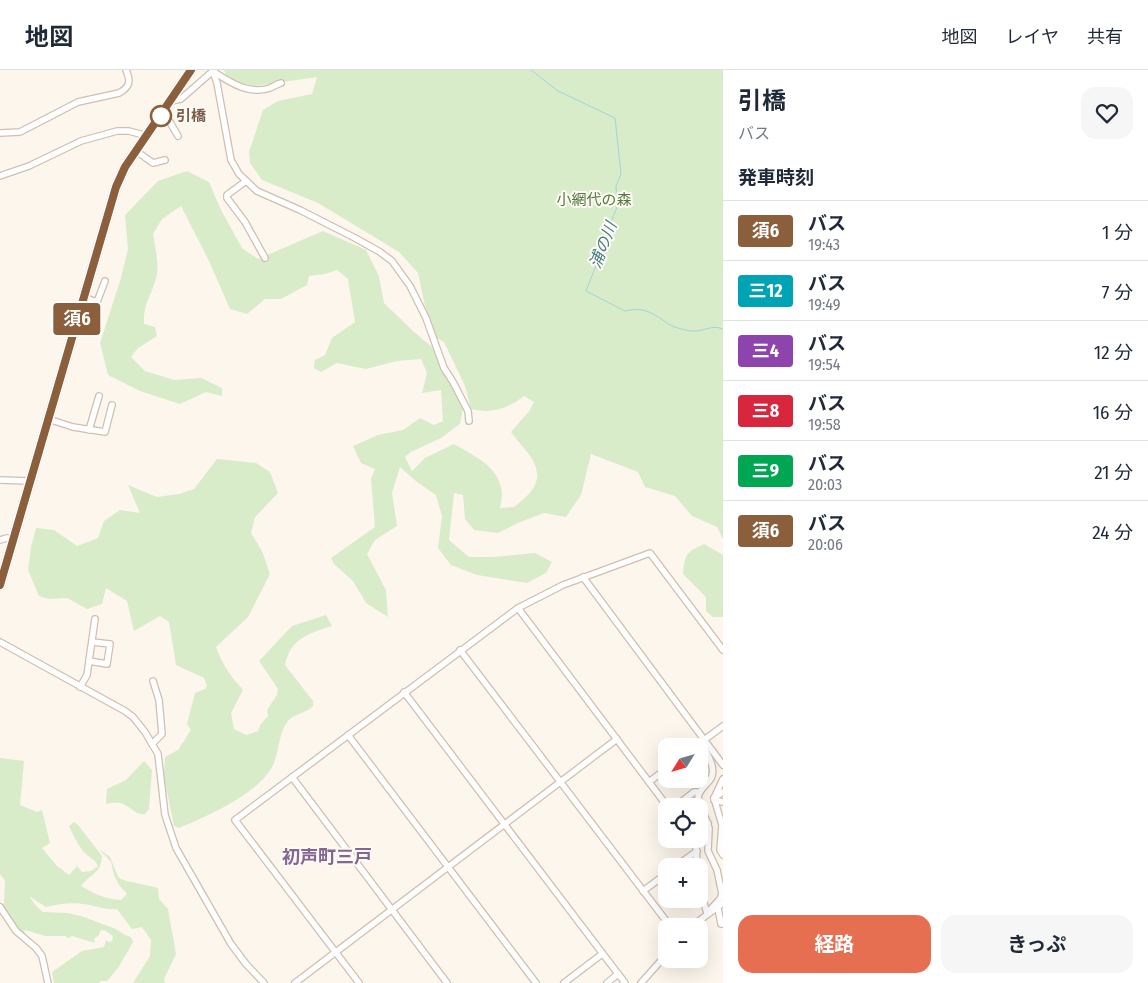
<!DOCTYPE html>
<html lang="ja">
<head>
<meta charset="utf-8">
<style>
	body { margin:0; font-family:"Fira Sans Condensed","Noto Sans JP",sans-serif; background:#f6f6f7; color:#1f2937; height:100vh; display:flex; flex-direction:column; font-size:19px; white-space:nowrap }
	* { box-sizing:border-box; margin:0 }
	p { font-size:16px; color:#747a83 }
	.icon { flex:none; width:28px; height:28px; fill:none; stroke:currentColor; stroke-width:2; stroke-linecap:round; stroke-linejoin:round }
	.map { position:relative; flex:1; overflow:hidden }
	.drawer { display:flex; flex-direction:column; background:#fff; width:425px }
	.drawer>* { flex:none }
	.badge { padding:0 10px; border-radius:4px; font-size:18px; line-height:32px }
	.needle { width:32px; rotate:233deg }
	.fabs { position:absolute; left:658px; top:668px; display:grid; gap:10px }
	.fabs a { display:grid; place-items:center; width:50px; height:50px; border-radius:10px; background:#fff; box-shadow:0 5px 20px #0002; font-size:25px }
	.map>.badge { position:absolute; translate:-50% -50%; box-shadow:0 0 0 2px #fff }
	h2 { padding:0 15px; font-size:19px; line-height:45px }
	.round { display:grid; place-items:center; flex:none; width:52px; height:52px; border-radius:15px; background:#f6f6f7 }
	.summary { display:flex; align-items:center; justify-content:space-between; height:85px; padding:0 15px }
	h1 { font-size:24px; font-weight:700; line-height:38px }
	.cta { display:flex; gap:10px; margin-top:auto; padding:10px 15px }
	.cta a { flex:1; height:58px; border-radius:15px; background:#e76f51; color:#fff; font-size:20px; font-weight:700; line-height:58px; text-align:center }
	.cta a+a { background:#f6f6f7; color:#1f2937 }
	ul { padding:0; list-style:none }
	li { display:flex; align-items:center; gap:15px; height:60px; padding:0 15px; border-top:1px solid #e0e1e3 }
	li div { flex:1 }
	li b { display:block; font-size:19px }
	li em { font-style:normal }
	li .badge { min-width:55px; font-weight:700; text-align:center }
	header { display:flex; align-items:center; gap:30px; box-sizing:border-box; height:70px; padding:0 25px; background:#fff; border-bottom:1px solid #e0e1e3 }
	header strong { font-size:24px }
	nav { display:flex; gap:28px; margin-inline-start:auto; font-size:18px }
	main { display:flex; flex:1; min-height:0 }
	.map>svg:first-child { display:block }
</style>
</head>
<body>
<header>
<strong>地図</strong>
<nav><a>地図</a><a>レイヤ</a><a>共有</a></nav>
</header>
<main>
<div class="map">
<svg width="723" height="913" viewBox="0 0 723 913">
	<rect width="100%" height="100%" fill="#fdf6ec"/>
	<g fill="#d8ecc9">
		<path d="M224,0H723V469L717,457L692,446L675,426L645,417L638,402L591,384L581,425L566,447L544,443L520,452L498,463L474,460L465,449L463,425L454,423L449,470L469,487H493L535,483L552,492L546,503L527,513L477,505L451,495L438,478L442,446L436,425L417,412L400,397L392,423L397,456L375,470L367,484L386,520L388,547L366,533L353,511L334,494L331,488L375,457L371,409L375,399L361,393L353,376L378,365L403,360L420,348L434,355L443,351L441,320L422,323L427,303L421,289L397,291L366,299L337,293L321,302L314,298L315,290L325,285L332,268L355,252L348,209L337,200L325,204L309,206L307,215L281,229H265L247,244L230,239L209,191L181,136L162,149L153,164C155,177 159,192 157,204C153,225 143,231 144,254L155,257L157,266L138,278L131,287L145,301L174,310L201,308L222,318V326L206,322L180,334L140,321L108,305L100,273L121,208L128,179L125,145L158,111L187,101L209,112L221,140L242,178L258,189L323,161L366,180L379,206L384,233L413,261L432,277L463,338L460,354L441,368L411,382L405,387L412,401L425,388L454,374C472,385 497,395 501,418C503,424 501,432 500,438L514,437C520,432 527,427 532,420C548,398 523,379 511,362L530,340L534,332L524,326C507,339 493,344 471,339L465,316L444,272L437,268L425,236L418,203L399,182L318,133L262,110L250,93L249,82L263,40L278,31L312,24L317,7L255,16L228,11Z"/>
		<path d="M217,389L256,393L270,402L278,423L255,447L251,463L262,481L270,504L248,547L216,577C222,594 231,607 243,620L231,643L234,659L246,665L258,661L260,655L268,646L267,640L277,625L278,619L259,591L292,556L326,545L332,556C309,563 290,569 285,595L313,631V636C306,643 297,643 290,649C278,660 280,681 273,695C259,724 207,746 179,758L174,756L164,707L165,687L178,680L191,660L187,654L195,623L205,619L207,616L204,608L176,595L169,552L160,546L134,561L127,531L106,518L102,534L87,539L67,528L49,529L39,526L28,500L31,477L36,458L54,460L77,476L98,468L104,451L120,440L140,443L128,415L157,427L179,424L194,419Z"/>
		<path d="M704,474L723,485V547H713L706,541V528L704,525L683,504C685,484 686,482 704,474Z"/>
		<path d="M0,688L24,691L20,735L37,742L42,740L50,773L42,778L57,796L69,805L77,796L82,802L91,801L98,796C95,789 88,787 83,781C77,773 73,765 69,756L74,752L78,755L102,786C101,804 90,804 81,816C94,824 106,829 121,830L127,824L119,815L114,805L111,792L99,779L110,787L118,807L123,810L158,818L159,829L168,839L176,884L164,909L165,913H133L150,886L151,870L142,857L132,859L117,839C107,840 99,837 90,835C75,832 61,833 46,837L29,826L37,837L43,842L67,843L81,846L116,859L125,865L131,867L133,872L118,898L107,911H100L99,913H54L52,902L82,881L104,877L106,870L109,872L112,871L113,866L104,860L100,861L99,865L94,869L95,873L72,866L68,868L65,866H45L25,860L23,866L18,861L1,835L4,833L5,811L0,804Z"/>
		<path d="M144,691L152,700L149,739L145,744C135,745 131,737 123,734C118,732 111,733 106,734L107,719L126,710Z"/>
	</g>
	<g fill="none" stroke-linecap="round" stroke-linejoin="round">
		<path stroke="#a5d3da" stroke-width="1" d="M531,0L558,21L615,48L621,104L616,116L617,137L611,152L608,165L586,221L625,241C640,237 651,241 664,251C668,254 673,257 678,258C682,259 688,261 693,261C703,262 712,254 723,259"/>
		<g stroke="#d1beb0" stroke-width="8">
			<g id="minor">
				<polyline points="213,2 217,13 231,90 239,104 257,121 300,140 355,168 380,182 392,191 410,216 426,248 444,298 453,312 468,341 469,351"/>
				<path d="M214,2C231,13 249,25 270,18C274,16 277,14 281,13"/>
				<polyline points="171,31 181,29 214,0"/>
				<polyline points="164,42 178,66"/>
				<path d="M0,63L20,62L78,32L119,23C130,17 131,11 126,0"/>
				<polyline points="136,81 153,93 165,90"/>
				<polyline points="0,106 29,96 81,71 117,61 129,61 147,66"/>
				<polyline points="246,111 227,125 227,128 245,152 265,188"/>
				<polyline points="83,227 97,232 105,211"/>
				<polyline points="78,245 94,251"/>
				<polyline points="48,349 73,357 105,362 112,335"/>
				<polyline points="89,360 99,326"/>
				<polyline points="0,410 29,411"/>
				<polyline points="0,470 7,468 13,469"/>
				<polyline points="583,507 723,695"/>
				<polyline points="518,538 649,712"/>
				<polyline points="0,572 125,641 133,647 145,662 158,684 165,745 176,778 231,874 246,894 264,913"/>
				<polyline points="460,580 670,856"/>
				<polyline points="89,591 107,594 110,574 92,572"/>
				<polyline points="80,617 87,605 95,549"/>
				<polyline points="404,622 625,913"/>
				<polyline points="348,665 536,913"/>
				<path d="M702,672C706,683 718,699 710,710C705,716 700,719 698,727L709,758L708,781L717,800L722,824L720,829L707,843"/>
				<polyline points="152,674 162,664 159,630 153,611"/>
				<polyline points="696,676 723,656"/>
				<polyline points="666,699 649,712 667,736"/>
				<polyline points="292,707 447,913"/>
				<polyline points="723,709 714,728 722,755 720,780 723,785"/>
				<polyline points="714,728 723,722"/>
				<polyline points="714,730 723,732"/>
				<polyline points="676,736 694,722 699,722"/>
				<polyline points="699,760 708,753"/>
				<polyline points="691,769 696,777 697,796"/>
				<polyline points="676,796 697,781"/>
				<polyline points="699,817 707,843"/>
				<polyline points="643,821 666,804"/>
				<polyline points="0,837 16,861 36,878 42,886 48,913"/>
				<polyline points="718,838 721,854 723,854"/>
				<polyline points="692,856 723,833"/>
				<polyline points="295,913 617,669"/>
				<polyline points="359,913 235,750 518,538 563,515 650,483 723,580"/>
				<polyline points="564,913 602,884"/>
				<polyline points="607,913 618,904"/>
				<polyline points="641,913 666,885"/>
			</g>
		</g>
		<g stroke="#dad1cd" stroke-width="11">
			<polyline id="highway" points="0,515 116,117 125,97 191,0"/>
		</g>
		<use href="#minor" stroke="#fff" stroke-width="5.5"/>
		<use href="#highway" stroke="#f7b7a3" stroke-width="9"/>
	</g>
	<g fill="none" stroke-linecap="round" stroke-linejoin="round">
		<g stroke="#fff" stroke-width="11">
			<polyline id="line" points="0,515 116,117 125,97 191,0"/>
		</g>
		<use href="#line" stroke="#8b5e3c" stroke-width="8"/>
	</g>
	<circle fill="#fff" stroke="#8b5e3c" stroke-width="2.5" cx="161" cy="46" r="10"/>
	<g text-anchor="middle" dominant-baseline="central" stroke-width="4" stroke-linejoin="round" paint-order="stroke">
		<g font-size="15" font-weight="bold" fill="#7a5c4d" stroke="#fffaf3" text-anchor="start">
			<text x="176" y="46">引橋</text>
		</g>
		<g font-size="15" fill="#537a41" stroke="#fffaf3">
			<text x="594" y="130">小網代の森</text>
		</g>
		<g font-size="16" font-style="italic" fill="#437c86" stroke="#fffaf3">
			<text transform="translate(603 175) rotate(-69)">浦の川</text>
		</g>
		<g font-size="18" font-weight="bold" fill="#846695" stroke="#fffaf3">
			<text x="327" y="787">初声町三戸</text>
		</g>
	</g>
</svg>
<div class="fabs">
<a><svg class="needle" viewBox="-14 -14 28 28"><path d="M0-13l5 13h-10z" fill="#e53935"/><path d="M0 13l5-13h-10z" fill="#747a83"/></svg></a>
<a><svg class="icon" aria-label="locate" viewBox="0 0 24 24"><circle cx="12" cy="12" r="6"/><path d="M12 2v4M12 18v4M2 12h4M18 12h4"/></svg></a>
<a>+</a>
<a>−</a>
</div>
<b class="badge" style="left:77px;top:249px;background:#8b5e3c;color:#fff">須6</b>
</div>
<section class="drawer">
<div class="summary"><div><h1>引橋</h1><p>バス</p></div><a class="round"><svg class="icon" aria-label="heart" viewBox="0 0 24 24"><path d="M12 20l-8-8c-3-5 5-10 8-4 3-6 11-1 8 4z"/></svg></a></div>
<h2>発車時刻</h2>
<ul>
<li><span class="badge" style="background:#8b5e3c;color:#fff">須6</span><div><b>バス</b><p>19:43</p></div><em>1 分</em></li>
<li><span class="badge" style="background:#00a3b4;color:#fff">三12</span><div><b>バス</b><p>19:49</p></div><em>7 分</em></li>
<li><span class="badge" style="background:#8e44ad;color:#fff">三4</span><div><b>バス</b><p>19:54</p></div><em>12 分</em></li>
<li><span class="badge" style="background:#d7263d;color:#fff">三8</span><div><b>バス</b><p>19:58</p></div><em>16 分</em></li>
<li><span class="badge" style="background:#00a651;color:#fff">三9</span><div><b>バス</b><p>20:03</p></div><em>21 分</em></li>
<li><span class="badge" style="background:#8b5e3c;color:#fff">須6</span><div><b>バス</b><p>20:06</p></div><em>24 分</em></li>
</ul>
<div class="cta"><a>経路</a><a>きっぷ</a></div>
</section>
</main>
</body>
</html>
